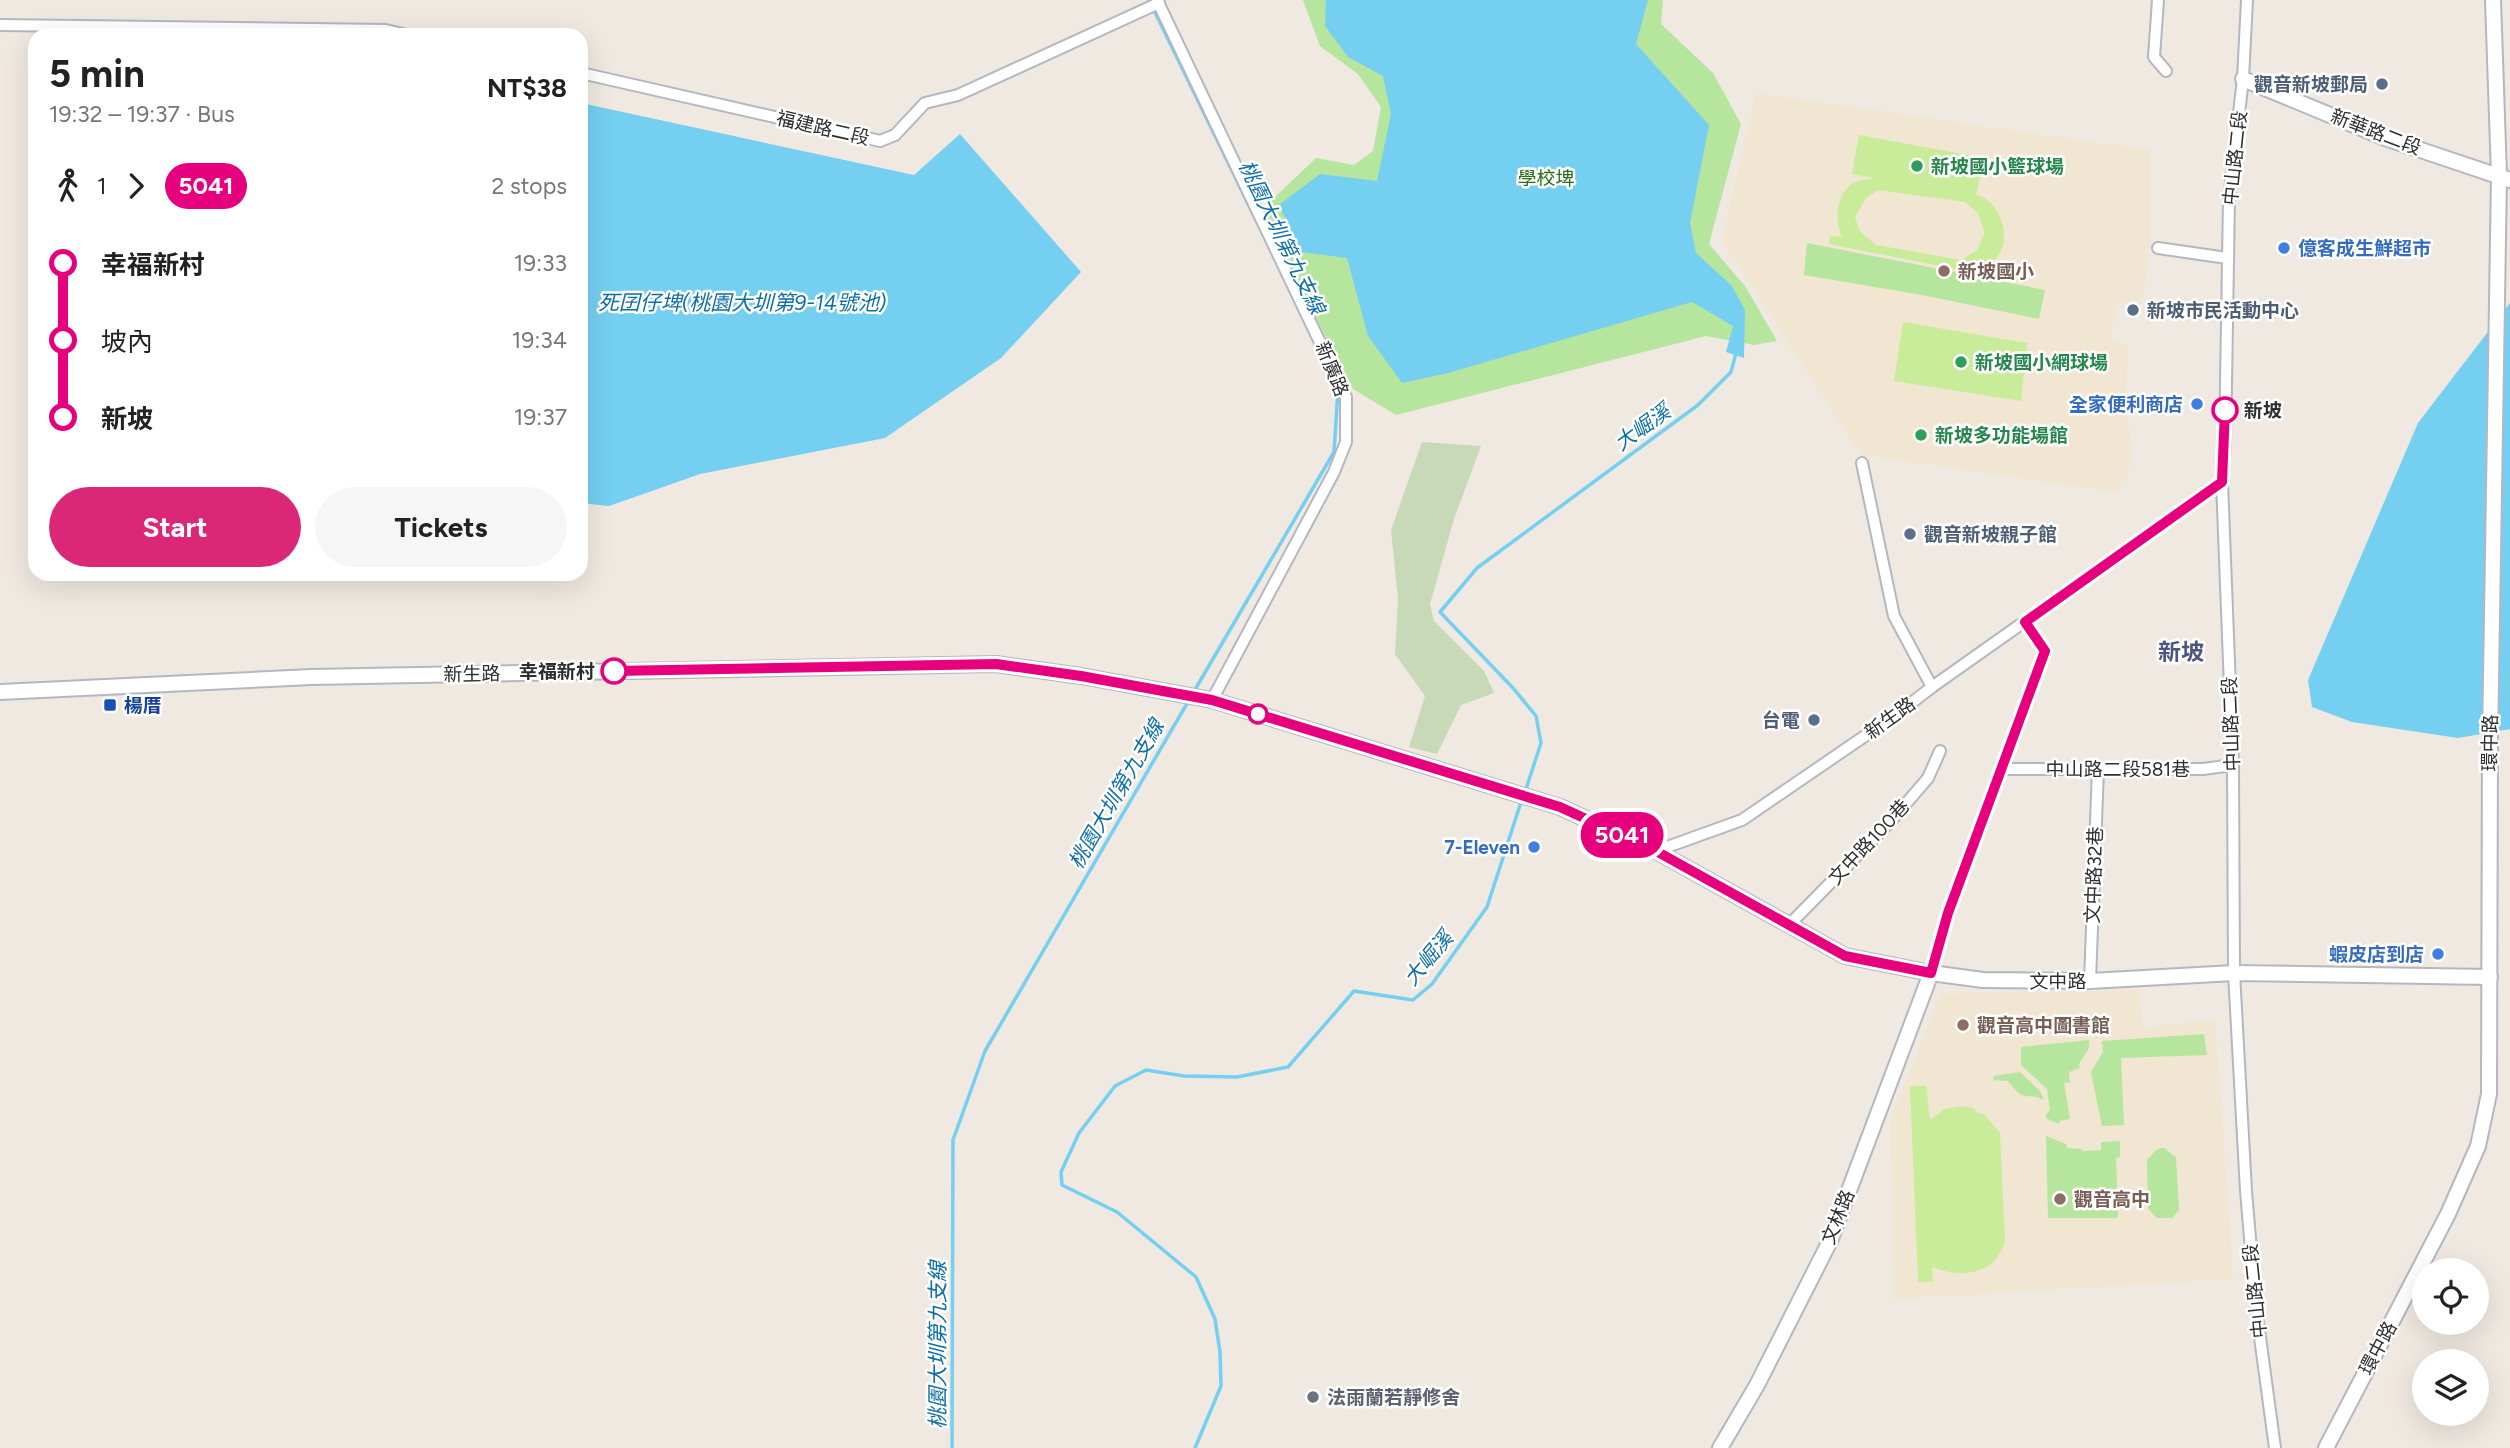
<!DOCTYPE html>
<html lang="en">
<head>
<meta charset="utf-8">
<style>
	body { margin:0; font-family:Figtree,"Noto Sans TC",sans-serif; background:#f6f6f6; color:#222; height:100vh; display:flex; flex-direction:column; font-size:26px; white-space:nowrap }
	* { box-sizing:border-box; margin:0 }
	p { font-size:23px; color:#767676 }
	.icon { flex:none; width:38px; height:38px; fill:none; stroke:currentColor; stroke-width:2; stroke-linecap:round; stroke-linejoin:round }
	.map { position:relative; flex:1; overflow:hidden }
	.details { position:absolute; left:28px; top:28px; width:560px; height:553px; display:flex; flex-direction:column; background:#fff; border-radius:21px; box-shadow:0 7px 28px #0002 }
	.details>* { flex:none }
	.badge { padding:0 14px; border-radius:23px; font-size:24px; line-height:46px }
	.fabs { position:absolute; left:2412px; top:1258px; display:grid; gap:14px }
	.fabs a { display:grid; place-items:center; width:77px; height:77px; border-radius:50%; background:#fff; box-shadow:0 7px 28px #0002; font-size:35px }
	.map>.badge { position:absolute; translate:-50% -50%; box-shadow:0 0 0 4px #fff }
	.legs { display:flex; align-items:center; gap:10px; height:77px; padding:0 21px; font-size:23px }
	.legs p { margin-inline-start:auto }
	.head { display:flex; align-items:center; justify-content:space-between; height:119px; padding:0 21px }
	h1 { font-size:38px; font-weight:700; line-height:52px }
	.action { display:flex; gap:14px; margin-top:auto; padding:14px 21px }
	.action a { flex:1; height:80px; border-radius:42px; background:#db2777; color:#fff; font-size:28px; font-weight:700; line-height:80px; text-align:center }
	.action a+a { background:#f6f6f6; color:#222 }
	ul { padding:0 21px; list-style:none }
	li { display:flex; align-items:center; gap:24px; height:77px; font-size:26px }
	li i { display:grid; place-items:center; width:10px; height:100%; margin:0 9px; background:currentColor }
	li i::after { content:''; width:18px; height:18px; margin:-9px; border:5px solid; border-radius:50%; background:#fff }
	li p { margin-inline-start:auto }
	li:first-child i { background:linear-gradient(#0000 50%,currentColor 0) }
	li:last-child i { background:linear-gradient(currentColor 50%,#0000 0) }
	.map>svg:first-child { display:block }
</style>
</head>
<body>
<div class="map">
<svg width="2510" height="1448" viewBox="0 0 2510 1448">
	<rect width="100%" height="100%" fill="#efe9e1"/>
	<g fill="#f0e6d1">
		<polygon points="1756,93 2150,150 2150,244 2143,298 2117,303 2110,340 2127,345 2126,405 2132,455 2126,479 2115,492 1861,455 1722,240"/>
		<polygon points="2139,990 2142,1028 2215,1019 2233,1279 1893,1299 1891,1119 1941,994"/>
	</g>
	<g fill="#b6e59e">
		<polygon points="1303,0 1663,0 1661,24 1713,73 1741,124 1709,244 1745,286 1777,341 1754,345 1706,336 1396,415 1353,389 1261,213 1275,197 1316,158 1354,165 1373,151 1381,107 1358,74 1320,46"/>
		<polygon points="1807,243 2045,290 2039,319 1922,295 1804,275"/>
		<polygon points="2204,1034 2207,1055 2121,1058 2124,1125 2102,1126 2091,1072 2103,1052 2102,1041"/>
		<polygon points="2089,1040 2089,1048 2079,1064 2080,1068 2069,1072 2070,1082 2064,1083 2070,1119 2060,1121 2059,1124 2046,1118 2046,1114 2050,1110 2047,1089 2021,1065 2021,1047"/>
		<path d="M2020,1072L2040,1091L2044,1100C2025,1090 2027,1106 2008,1081L1993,1080L1994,1076Z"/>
		<polygon points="2046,1136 2066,1144 2067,1148 2082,1149 2082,1151 2101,1150 2101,1142 2120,1141 2120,1157 2116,1158 2118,1218 2048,1218"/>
		<polygon points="2160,1148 2165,1148 2176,1158 2179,1210 2172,1218 2157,1218 2148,1209 2147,1160 2155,1151"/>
	</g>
	<polygon fill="#c8d9b8" points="1422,442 1481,446 1454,519 1430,604 1434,621 1484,671 1494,693 1461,705 1437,754 1409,747 1425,696 1395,654 1398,599 1391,530"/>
	<g fill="#c9ec9a" fill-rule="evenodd">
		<path d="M1859,135L1984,158L1976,195C1996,199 2008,226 2003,245C2001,254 1996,258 1990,263L2028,271L2026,283L1829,244L1830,236L1842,237C1834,220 1835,191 1856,182C1861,180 1868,179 1873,178L1852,174ZM1878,190L1965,202L1978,213L1985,233L1977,250L1961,260L1876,245L1860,232L1855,217L1866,198Z"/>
		<polygon points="1903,322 2027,343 2021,401 1894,381"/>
		<path d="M1910,1086H1926L1930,1120L1945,1109L1961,1106L1973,1108L1978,1113L1984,1114L2000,1133L2005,1240C1997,1275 1960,1279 1932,1267L1933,1282H1918Z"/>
	</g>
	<g fill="#75cff0">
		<polygon points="1326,0 1648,0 1636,44 1709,125 1690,223 1696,253 1732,286 1745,310 1744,358 1726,352 1733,326 1692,302 1448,373 1402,383 1368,336 1347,258 1301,252 1279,205 1320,174 1377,181 1391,114 1383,76 1348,57 1325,26"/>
		<polygon points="581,103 914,175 960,134 1081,272 1001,358 885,438 700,474 609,506 581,503"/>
		<polygon points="2510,303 2510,729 2458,738 2352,722 2312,707 2308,680 2418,423"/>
	</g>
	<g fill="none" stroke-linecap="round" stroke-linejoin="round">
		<g stroke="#75cff0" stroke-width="3.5">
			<polyline points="1149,0 1257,222"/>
			<polyline points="1193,693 1334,452 1338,389"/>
			<polyline points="1525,792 1541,743 1536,716 1513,688 1440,612 1477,568 1698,405 1731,372 1736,353"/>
			<polyline points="952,1448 953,1140 985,1051 1189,700"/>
			<polyline points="1195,1448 1221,1386 1220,1352 1215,1319 1196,1277 1117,1212 1062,1185 1061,1172 1079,1133 1115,1086 1146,1070 1184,1076 1237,1077 1288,1067 1354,991 1413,1000 1432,984 1487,907 1522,799"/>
		</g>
		<g stroke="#b4b7c1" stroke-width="14">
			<g id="street">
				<polyline points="1157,0 1346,397 1346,442 1334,472 1212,700"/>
				<polyline points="2158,0 2154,57 2166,71"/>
				<polyline points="2247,0 2243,79 2229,199 2225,445 2222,482 2233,765 2234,973 2246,1191 2256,1308 2275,1448"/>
				<polyline points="0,25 386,30 407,35"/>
				<polyline points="581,73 880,141 895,135 925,103 958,95 1159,3"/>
				<polyline points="2158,248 2227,258"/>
				<polyline points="1862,463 1894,616 1932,687"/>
				<polyline points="2002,769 2203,769 2233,765"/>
				<polyline points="1656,851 1742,820 1897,714 1932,687 2222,482"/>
				<polyline points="1789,925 1891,821 1928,778 1940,751"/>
				<polyline points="1931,973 1948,913 2045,651 2025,622"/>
				<polyline points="2090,981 2098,769"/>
			</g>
		</g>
		<g stroke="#b4b7c1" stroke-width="18">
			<g id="secondary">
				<polyline points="2243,79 2385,138 2510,180"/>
				<polyline points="0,692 311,677 996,664 1081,676 1212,700 1560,807 1656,851 1845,956 1931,973 1983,980 2090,981 2234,973 2490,977"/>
				<polyline points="1720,1448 1757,1385 1830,1241 1931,973"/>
				<polyline points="2326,1448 2448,1214 2478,1146 2489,1094 2490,742 2499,176 2493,0"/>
			</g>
		</g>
		<use href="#street" stroke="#fff" stroke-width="10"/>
		<use href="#secondary" stroke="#fff" stroke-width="14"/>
	</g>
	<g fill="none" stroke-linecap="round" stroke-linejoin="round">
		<g stroke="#fff" stroke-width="16">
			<polyline id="line-1" points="614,671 996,664 1081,676 1212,700 1560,807 1656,851 1845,956 1931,973 1948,913 2045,651 2025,622 2222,482 2225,410"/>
		</g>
		<use href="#line-1" stroke="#e6007e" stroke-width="10"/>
	</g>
	<g fill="#5c6f8a" stroke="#fff" stroke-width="2.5">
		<circle cx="2382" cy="84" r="7"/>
		<circle cx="2133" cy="310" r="7"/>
		<circle cx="1910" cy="534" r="7"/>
		<circle cx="1814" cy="720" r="7"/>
	</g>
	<g fill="#2e9e5b" stroke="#fff" stroke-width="2.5">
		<circle cx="1917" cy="166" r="7"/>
		<circle cx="1961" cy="362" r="7"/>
		<circle cx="1921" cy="435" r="7"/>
	</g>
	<g fill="#3f7fe0" stroke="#fff" stroke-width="2.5">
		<circle cx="2284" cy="248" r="7"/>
		<circle cx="2197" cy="404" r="7"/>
		<circle cx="1534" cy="847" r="7"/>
		<circle cx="2438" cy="954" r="7"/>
	</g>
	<g fill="#8d6e63" stroke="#fff" stroke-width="2.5">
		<circle cx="1944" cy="271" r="7"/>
		<circle cx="1963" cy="1025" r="7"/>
		<circle cx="2060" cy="1199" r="7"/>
	</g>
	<g fill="#fff" stroke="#e6007e" stroke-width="3.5">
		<circle cx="2225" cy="410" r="12"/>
		<circle cx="614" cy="671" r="12"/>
		<circle cx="1258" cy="714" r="9"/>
	</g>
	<rect fill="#1a4fb4" stroke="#fff" stroke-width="2.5" x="103" y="698" width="14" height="14" rx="3.5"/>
	<circle fill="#6b7280" stroke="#fff" stroke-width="2.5" cx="1313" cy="1397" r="7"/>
	<g text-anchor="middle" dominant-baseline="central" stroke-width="5" stroke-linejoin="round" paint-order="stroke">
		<g font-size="19" font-weight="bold" fill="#4e5e75" stroke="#fff" text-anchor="end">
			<text x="2368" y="84">觀音新坡郵局</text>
			<text x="2147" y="310" text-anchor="start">新坡市民活動中心</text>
			<text x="1924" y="534" text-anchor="start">觀音新坡親子館</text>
			<text x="1800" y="720">台電</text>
		</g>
		<g font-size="19" fill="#2e2e2e" stroke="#fff">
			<text transform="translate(823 128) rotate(13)">福建路二段</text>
			<text transform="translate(2376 132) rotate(21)">新華路二段</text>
			<text transform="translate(2235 158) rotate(-84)">中山路二段</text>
			<text transform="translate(1332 369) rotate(68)">新廣路</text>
			<text transform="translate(472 674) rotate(-1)">新生路</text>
			<text transform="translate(1890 718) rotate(-36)">新生路</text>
			<text transform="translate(2231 724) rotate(-92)">中山路二段</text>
			<text transform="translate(2490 743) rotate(-89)">環中路</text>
			<text x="2118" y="769">中山路二段581巷</text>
			<text transform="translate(1869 842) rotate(-47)">文中路100巷</text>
			<text transform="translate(2094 875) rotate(-88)">文中路32巷</text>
			<text x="2058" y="981">文中路</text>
			<text transform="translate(1838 1217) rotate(-68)">文林路</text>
			<text transform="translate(2255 1291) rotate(-96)">中山路二段</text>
			<text transform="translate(2378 1348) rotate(-62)">環中路</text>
		</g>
		<g font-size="19" font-weight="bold" fill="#27864d" stroke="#fff" text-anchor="start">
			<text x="1931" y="166">新坡國小籃球場</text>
			<text x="1975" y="362">新坡國小網球場</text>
			<text x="1935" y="435">新坡多功能場館</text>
		</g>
		<g font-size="19" fill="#2c6e1b" stroke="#fff">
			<text x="1546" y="178">學校埤</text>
		</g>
		<g font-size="19" font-weight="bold" fill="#366cbe" stroke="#fff" text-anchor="end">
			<text x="2298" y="248" text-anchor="start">億客成生鮮超市</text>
			<text x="2183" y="404">全家便利商店</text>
			<text x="1520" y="847">7-Eleven</text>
			<text x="2424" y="954">蝦皮店到店</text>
		</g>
		<g font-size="19" font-weight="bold" fill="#785e54" stroke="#fff" text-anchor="start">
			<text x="1958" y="271">新坡國小</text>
			<text x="1977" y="1025">觀音高中圖書館</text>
			<text x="2074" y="1199">觀音高中</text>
		</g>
		<g font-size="19" font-weight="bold" fill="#2e2e2e" stroke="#fff" text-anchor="start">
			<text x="2244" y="410">新坡</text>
			<text x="595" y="671" text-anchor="end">幸福新村</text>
		</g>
		<g font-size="19" font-weight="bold" fill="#164399" stroke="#fff" text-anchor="start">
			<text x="124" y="705">楊厝</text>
		</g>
		<g font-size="19" font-weight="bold" fill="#5b616d" stroke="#fff" text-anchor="start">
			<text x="1327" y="1397">法雨蘭若靜修舍</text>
		</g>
		<g font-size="21" font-style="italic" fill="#0d6fa3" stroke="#fff">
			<text transform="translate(1282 237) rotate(64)">桃園大圳第九支線</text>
			<text x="742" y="302">死囝仔埤(桃園大圳第9-14號池)</text>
			<text transform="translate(1642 427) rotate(-36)">大崛溪</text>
			<text transform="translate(1116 794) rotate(-60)">桃園大圳第九支線</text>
			<text transform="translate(1428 958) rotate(-50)">大崛溪</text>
			<text transform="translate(937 1345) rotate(-90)">桃園大圳第九支線</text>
		</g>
		<g font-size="23" font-weight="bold" fill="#4d5680" stroke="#fff">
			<text x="2181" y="652">新坡</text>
		</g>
	</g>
</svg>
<div class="fabs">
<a><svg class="icon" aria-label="locate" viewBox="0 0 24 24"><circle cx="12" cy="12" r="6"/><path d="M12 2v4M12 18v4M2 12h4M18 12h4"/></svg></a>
<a><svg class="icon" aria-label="layers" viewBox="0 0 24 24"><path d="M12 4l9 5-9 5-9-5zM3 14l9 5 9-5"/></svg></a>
</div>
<b class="badge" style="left:1622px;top:835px;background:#e6007e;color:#fff">5041</b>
<section class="details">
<div class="head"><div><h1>5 min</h1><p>19:32 – 19:37 · Bus</p></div><b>NT$38</b></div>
<div class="legs"><svg class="icon" aria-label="walk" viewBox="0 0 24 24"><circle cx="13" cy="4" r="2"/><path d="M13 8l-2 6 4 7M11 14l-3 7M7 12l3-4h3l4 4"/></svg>1<svg class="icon" aria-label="forward" viewBox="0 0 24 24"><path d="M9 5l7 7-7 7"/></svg><b class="badge" style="background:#e6007e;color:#fff">5041</b><p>2 stops</p></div>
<ul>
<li><i style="color:#e6007e"></i><b>幸福新村</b><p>19:33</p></li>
<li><i style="color:#e6007e"></i><span>坡內</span><p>19:34</p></li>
<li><i style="color:#e6007e"></i><b>新坡</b><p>19:37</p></li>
</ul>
<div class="action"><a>Start</a><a>Tickets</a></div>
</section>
</div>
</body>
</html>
